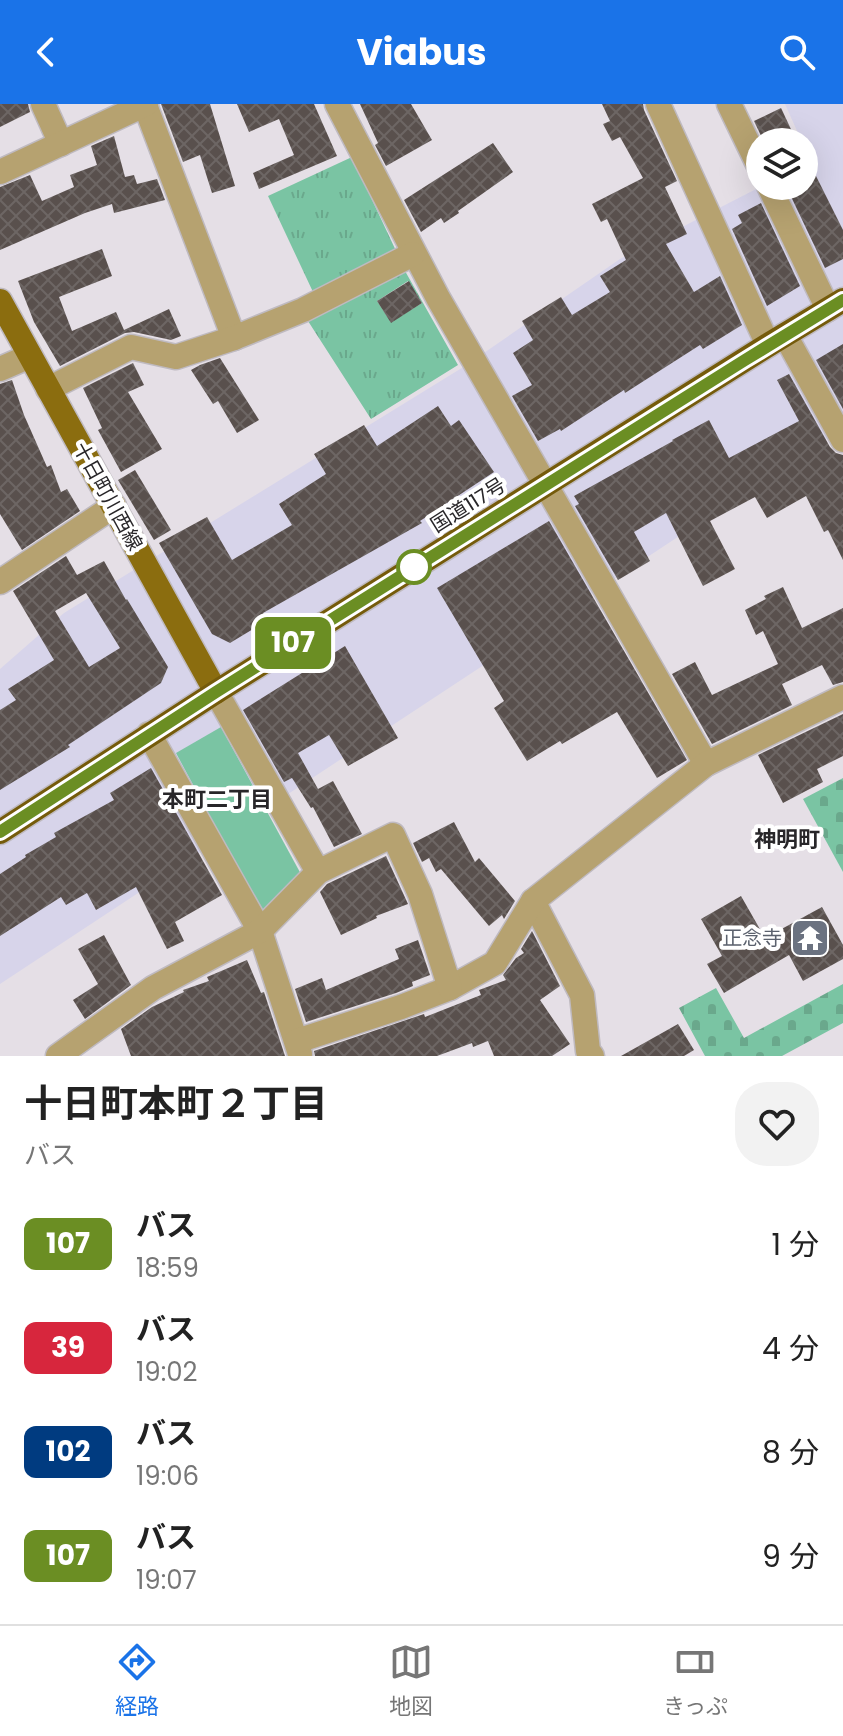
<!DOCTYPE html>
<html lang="ja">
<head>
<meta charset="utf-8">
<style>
	body { margin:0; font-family:Poppins,"Noto Sans JP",sans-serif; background:#f2f2f2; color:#222; height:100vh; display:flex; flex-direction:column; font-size:30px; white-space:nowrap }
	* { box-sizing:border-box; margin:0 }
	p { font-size:26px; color:#767676 }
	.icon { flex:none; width:44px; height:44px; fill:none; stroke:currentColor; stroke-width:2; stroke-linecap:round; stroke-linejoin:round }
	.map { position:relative; height:952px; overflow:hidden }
	.panel { display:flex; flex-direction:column; background:#fff; flex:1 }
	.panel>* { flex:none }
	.badge { padding:0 16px; border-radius:12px; font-size:28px; line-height:52px }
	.controls { position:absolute; left:746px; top:24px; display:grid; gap:16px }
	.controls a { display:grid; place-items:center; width:72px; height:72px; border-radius:50%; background:#fff; box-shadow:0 8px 32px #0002; font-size:40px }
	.map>.badge { position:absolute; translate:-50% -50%; box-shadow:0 0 0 4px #fff }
	.round { display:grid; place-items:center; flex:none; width:84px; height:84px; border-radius:32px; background:#f2f2f2 }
	.overview { display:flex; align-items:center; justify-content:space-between; height:136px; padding:0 24px }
	h1 { font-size:38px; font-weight:700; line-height:60px }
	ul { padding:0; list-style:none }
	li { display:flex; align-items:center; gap:24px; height:104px; padding:0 24px }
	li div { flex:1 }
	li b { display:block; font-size:30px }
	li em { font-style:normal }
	li .badge { min-width:88px; font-weight:700; text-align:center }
	header { display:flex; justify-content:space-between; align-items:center; height:104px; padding:0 24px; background:#1a73e8; color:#fff; font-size:36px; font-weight:700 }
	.tab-bar { display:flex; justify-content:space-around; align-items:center; height:112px; border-top:2px solid #e0e0e0; background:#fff; font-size:22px; color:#767676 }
	.tab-bar a { display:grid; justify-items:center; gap:4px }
	.tab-bar .selected { color:#1a73e8 }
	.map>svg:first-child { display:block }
</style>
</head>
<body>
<header><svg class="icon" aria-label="back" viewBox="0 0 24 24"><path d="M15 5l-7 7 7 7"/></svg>Viabus<svg class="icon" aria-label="search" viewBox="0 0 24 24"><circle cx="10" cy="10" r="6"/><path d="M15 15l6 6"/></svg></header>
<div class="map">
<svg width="843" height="952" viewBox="0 0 843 952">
	<defs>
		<pattern id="grass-tufts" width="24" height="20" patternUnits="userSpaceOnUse" patternTransform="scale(2)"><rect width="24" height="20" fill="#7ac4a3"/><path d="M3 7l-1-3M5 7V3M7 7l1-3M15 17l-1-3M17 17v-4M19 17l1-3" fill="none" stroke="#6aa88c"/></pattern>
		<pattern id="cemetery-stones" width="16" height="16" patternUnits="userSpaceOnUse" patternTransform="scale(2)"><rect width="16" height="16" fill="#7ac4a3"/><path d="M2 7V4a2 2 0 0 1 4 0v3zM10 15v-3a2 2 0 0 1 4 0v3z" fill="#6aa88c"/></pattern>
		<pattern id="building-cross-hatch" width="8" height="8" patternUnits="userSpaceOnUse" patternTransform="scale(2)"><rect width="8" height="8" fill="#59504d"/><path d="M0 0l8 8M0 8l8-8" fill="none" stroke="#6d6664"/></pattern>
	</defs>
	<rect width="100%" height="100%" fill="#e5dfe6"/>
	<polygon fill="#d7d4ea" points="785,0 843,0 843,324 0,880 0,565 64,509 465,262 620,155 762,82 804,82 804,60 810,56 804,43 804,38 802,38"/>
	<g fill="url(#grass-tufts)" fill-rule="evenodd">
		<polygon points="352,53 397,149 313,188 268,92"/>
		<path d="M405,167L458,261L371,315L308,217ZM408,177L422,199L391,218L377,197Z"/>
	</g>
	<g fill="url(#cemetery-stones)">
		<polygon points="843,674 843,768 803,695"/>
		<polygon points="843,880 843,919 782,952 705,952 679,904 716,884 744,934"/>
	</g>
	<polygon fill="#7ac4a3" points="221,623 302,772 263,811 176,649"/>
	<g fill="url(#building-cross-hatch)" fill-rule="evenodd">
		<polygon points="0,0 28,0 30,8 0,23"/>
		<polygon points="161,0 210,0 235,82 212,89 200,51 183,58"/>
		<polygon points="237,0 314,0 337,52 259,85 253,69 294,51 279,15 249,28"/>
		<polygon points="360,0 411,0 432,36 386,62 375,41 378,39"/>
		<polygon points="602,0 643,0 644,6 677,77 665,83 687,130 666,140 694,188 720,172 742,221 703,245 700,241 625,289 624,286 561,327 560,325 538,337 512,292 532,281 513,249 533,236 522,217 561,193 572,211 610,188 600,172 626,156 607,115 601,118 592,100 643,74 620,33 612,37 603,20 610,17"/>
		<polygon points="781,4 797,38 764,38 754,17"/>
		<polygon points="114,32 125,73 134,71 137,80 157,75 165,96 114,109 112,100 85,109 0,146 0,83 30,71 42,97 74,83 70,71 97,61 91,42"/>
		<polygon points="493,39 513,68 458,107 459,109 444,119 441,114 421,128 404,96"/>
		<polygon points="804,48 843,126 843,155 825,164 786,82 804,82"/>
		<polygon points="761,99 800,182 767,202 732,125 742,119 738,111"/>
		<polygon points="102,145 112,172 59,193 72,227 116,208 124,226 169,205 181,232 171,236 134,228 125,229 60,262 34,218 18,177"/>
		<polygon points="409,177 422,199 391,219 377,197"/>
		<polygon points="843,240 843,305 816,256"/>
		<polygon points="220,254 259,316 237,329 218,297 213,300 191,266 200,261"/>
		<polygon points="133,259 144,281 128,288 162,345 121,368 98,326 102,324 83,284"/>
		<polygon points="789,270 830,343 836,349 843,351 843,456 828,426 824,428 806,392 767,414 755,393 710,417 735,465 703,482 666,409 634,428 650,457 618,476 575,402 579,400 574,392 673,337 672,336 709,316 729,354 799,317 777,276"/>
		<polygon points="12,276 24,311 47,363 51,361 61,388 67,385 80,407 22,446 0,410 0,280"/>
		<polygon points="438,302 451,322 459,316 494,368 420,417 422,419 263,509 268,516 230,539 212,530 159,439 207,413 232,456 292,421 279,400 326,370 314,350 364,321 377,342"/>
		<polygon points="135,366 171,426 154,436 118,376"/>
		<polygon points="549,417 687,656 657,674 617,608 562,640 560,637 527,657 494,604 504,597 437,484"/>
		<path d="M66,452L77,471L104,457L126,496L127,495L168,563L161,579L68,641L70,643L0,686V606L16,596L8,585L54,556L13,487ZM86,489L120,544L89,563L55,507Z"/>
		<polygon points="783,483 802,524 843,504 843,578 833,581 822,561 782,580 792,601 712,640 672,570 695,558 712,591 778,560 763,527 756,531 745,506 766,495 764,492"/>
		<polygon points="345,542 398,634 348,662 329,631 298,649 318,685 333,677 362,730 334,743 313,703 311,704 292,674 284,678 243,606"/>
		<polygon points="843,610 843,652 817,665 823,678 783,699 758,651"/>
		<polygon points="151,664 222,791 175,818 184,837 167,845 136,783 96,806 87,789 66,801 61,793 0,832 0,770 26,753 25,751 56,733 54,729 114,696 110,689"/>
		<polygon points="454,718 475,758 479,754 515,797 504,815 502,811 489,822 441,765 436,768 429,754 422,758 413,739"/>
		<polygon points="386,752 408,800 376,812 377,814 341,831 320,788 327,780"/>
		<polygon points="741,792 765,834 822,803 843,841 843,855 803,877 789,851 724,889 707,860 722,852 701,815"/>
		<polygon points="532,827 560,882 540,896 570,940 552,952 494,952 488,937 473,943 472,939 437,952 315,952 314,947 424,910 425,913 481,891 479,886 506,876 503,871 516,854 524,849 521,845"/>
		<polygon points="104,831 131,881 85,915 73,896 98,880 78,845"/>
		<polygon points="418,836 430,871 412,878 413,882 396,889 306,918 295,885 322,874 326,886 399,855 395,845"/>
		<polygon points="247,856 261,889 264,888 285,952 131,952 121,925 152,903 184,888 183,886 209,877 207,873"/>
		<polygon points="678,920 694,946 684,952 621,952"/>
	</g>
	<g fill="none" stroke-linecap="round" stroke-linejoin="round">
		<g stroke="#bfbac0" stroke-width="27">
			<g id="minor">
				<polyline points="43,0 61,40"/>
				<polyline points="337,0 438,194 706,660"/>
				<polyline points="658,0 768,241"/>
				<polyline points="729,0 760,64"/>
				<polyline points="145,1 234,234"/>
				<polyline points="0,68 146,0"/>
				<polyline points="769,82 828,205"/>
				<polyline points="785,231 843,336"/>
				<polyline points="0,265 30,252"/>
				<polyline points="48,285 131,243 176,253 234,234 303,206 413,150"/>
				<polyline points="0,478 114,402"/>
				<polyline points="216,588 318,768"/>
				<polyline points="149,630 260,827 300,950"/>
				<polyline points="533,797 582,891 588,947 592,952"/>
				<polyline points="297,937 401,903 450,884 495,859 533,797 706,660 843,593"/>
				<polyline points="58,952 153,884 260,827 318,768 393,731 420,790 450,884"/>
			</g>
		</g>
		<g stroke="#bfbac0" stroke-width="27">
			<polyline id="major" points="0,197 216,588"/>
		</g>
		<g stroke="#bfbac0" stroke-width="27">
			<polyline id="highway" points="0,728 216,588 768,241 843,196"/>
		</g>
		<use href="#minor" stroke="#b6a270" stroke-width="24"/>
		<use href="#major" stroke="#8b6d0f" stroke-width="24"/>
		<use href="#highway" stroke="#755b0b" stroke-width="24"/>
	</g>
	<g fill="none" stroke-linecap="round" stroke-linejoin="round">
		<g stroke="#fff" stroke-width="18">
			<polyline id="line" points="0,728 216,588 745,256 843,196"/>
		</g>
		<use href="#line" stroke="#6b8e23" stroke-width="12"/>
	</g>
	<defs>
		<g id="temple-square" transform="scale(2)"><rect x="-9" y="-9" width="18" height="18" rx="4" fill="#6b7280" stroke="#fff"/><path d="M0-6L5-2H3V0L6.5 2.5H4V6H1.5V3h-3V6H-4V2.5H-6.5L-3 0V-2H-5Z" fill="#fff"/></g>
	</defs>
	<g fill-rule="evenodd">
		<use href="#temple-square" x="810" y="834"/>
	</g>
	<circle fill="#fff" stroke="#6b8e23" stroke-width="4" cx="414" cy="463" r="16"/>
	<g text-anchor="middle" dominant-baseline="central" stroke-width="8" stroke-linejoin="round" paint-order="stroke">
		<g font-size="20" fill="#282629" stroke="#fff">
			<text transform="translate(108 392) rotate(61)">十日町川西線</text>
			<text transform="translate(468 401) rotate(-32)">国道117号</text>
		</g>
		<g font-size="20" fill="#5b616d" stroke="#fff" text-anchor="end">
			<text x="782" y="834">正念寺</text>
		</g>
		<g font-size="22" font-weight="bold" fill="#282629" stroke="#fff">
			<text x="217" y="695">本町二丁目</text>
			<text x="787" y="735">神明町</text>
		</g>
	</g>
</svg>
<div class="controls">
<a><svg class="icon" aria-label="layers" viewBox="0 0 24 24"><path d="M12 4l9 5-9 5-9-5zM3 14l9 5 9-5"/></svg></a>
</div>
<b class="badge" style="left:293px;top:539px;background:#6b8e23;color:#fff">107</b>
</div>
<section class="panel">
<div class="overview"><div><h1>十日町本町２丁目</h1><p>バス</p></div><a class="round"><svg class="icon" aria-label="heart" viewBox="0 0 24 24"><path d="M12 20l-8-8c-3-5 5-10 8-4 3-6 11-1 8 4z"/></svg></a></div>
<ul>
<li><span class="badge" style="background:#6b8e23;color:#fff">107</span><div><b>バス</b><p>18:59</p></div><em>1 分</em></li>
<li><span class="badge" style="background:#d7263d;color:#fff">39</span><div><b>バス</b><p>19:02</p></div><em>4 分</em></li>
<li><span class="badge" style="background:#003b80;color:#fff">102</span><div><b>バス</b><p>19:06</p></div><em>8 分</em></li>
<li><span class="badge" style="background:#6b8e23;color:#fff">107</span><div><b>バス</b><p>19:07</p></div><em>9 分</em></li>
</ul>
</section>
<nav class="tab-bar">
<a class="selected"><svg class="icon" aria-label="directions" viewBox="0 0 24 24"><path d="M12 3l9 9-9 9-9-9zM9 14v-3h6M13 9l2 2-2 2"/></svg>経路</a>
<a><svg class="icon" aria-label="map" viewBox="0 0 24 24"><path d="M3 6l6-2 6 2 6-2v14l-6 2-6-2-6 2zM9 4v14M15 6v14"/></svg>地図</a>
<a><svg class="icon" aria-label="tickets" viewBox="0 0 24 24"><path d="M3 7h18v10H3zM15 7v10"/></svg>きっぷ</a>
</nav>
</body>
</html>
